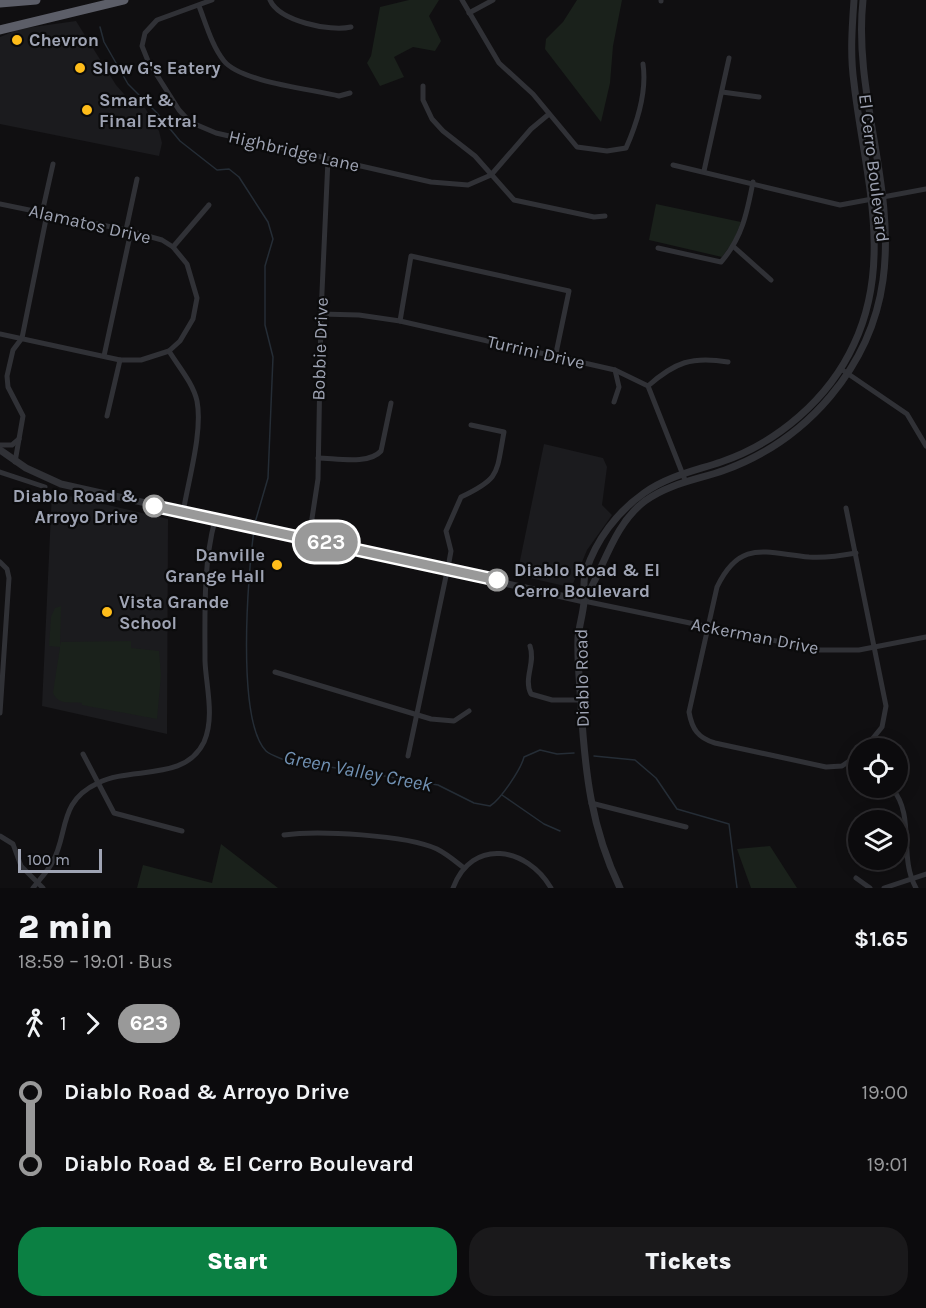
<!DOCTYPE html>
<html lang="en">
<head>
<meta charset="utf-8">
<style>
	body { margin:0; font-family:Karla,sans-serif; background:#1a191b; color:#f1f3f6; height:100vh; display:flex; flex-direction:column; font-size:22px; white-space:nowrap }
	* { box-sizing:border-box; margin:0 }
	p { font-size:20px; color:#9a9b9d }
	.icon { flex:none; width:33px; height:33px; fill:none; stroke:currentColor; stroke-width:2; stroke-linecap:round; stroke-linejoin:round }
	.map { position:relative; height:888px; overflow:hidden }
	.side { display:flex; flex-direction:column; background:#0c0b0d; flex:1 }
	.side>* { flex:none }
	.badge { padding:0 12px; border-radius:20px; font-size:21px; line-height:39px }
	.buttons { position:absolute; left:848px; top:738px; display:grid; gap:12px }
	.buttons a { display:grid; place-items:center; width:60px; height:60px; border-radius:50%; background:#0c0b0d; box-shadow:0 3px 15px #0003,0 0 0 2px #2c2b2e; font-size:30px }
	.scale { position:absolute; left:18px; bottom:15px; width:84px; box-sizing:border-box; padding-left:6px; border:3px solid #9fa4b4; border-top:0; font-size:16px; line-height:21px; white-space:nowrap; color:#9fa4b4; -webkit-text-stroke:4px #0b0b0c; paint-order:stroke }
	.map>.badge { position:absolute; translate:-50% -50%; box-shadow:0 0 0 3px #fff }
	.legs { display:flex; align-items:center; gap:9px; height:66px; padding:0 18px; font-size:20px }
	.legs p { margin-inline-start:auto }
	.overview { display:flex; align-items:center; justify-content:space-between; height:102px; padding:0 18px }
	h1 { font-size:33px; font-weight:800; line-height:45px }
	.primary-button { display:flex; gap:12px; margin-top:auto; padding:12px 18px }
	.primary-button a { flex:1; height:69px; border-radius:24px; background:#0b8043; color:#fff; font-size:24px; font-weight:800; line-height:69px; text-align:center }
	.primary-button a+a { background:#1a191b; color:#f1f3f6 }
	ul { padding:0 18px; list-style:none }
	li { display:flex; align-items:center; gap:21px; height:72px; font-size:22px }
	li i { display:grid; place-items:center; width:9px; height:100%; margin:0 8px; background:currentColor }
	li i::after { content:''; width:15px; height:15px; margin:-8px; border:4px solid; border-radius:50%; background:#0c0b0d }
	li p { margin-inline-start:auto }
	li:first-child i { background:linear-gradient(#0000 50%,currentColor 0) }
	li:last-child i { background:linear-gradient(currentColor 50%,#0000 0) }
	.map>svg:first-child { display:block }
</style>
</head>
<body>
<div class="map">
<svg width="926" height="888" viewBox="0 0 926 888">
	<rect width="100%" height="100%" fill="#100f11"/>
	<g fill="#1b1b1e">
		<polygon points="76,21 116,85 132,103 145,108 159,131 162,143 159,156 0,124 0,37 19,29"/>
		<polygon points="544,444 603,458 607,467 602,505 612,515 587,550 572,586 569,587 517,575"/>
		<polygon points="52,492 168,519 167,734 42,706"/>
	</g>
	<g fill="#1a211b">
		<polygon points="409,0 439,0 429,16 441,41 435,51 413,47 394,57 404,77 380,86 367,63 371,56 380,7"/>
		<polygon points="577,0 622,0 613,46 610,83 601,122 545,49 546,39 563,22"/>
		<polygon points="656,204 741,222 734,240 722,257 649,240"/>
		<path d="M61,606L60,646L61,642L131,641V648L159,651L161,675L157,719L82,705V703C71,702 58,705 53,693L60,647L49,646L51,617L55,608Z"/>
		<polygon points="221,844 278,888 137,888 143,865 212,883"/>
		<polygon points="770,846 797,888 751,888 737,849"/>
	</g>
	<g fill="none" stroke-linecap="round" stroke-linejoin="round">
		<g stroke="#252d36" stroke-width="1.5">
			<polyline points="100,27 104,42 128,84 157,113 180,141 217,170 229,169 239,177 268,222 273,239 265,266 265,325 273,357 268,478 254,526"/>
			<path d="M254,530C248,573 236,720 266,751C269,754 277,757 282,759L438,785L474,803L490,806C501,799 521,769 524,757L540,750L557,754L574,753"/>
			<polyline points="594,756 635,760 656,778 677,809 729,824 737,888"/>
			<polyline points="502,795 544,824 560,831"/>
		</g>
		<g stroke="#303136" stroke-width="5">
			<polyline points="212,0 157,20 145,33 142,46 148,61 179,110 190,122 216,133 431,182 468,185 491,175 531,129 549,114"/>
			<path d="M270,0C279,21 330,32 351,27"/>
			<path d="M462,0L499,63L533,94L577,147L607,151L626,148C637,123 647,91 643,64"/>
			<polyline points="661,1 661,0"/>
			<path d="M199,6C206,24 212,46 224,61C241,82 311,89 339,96L350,93"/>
			<polyline points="469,13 493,0"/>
			<polyline points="423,86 423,100 432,119 443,131 475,156 514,200 594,217 605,216"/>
			<polyline points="722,92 759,97"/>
			<polyline points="673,165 840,205 926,189"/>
			<polyline points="704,171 729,58"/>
			<polyline points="0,204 126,230 162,240 173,247 187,264 197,298 193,319 180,341 169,351 141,360 120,360 0,334"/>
			<polyline points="42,213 53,164"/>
			<polyline points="126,230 137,179"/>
			<polyline points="173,247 209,205"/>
			<polyline points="734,247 771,280"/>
			<path d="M658,248L721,262C742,238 747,213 753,182"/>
			<polyline points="321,314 359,315 400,321 615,370 648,386 685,480"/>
			<polyline points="400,321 411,256 569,291 555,358"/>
			<path d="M169,351C178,366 193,383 197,401C203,432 188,481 183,513"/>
			<polyline points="104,356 131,231"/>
			<polyline points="841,369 907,414 926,446"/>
			<path d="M648,386C675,362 692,356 728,362"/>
			<polyline points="614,402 619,387 615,370"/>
			<polyline points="107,416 120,360"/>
			<polyline points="0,445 12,445 19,439"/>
			<path d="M318,458C335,458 369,465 381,451L391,403"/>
			<polyline points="15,462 23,416 8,387 7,376 13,350 22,338 47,214"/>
			<polyline points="0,472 45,487"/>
			<polyline points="846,508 886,706 882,727 865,748"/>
			<polyline points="309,538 318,479 321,314 328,159"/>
			<path d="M856,553C840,556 825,558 809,557C765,553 740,539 717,587L689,712C692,729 698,738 715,743L826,767L842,766L858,755"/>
			<polyline points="0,562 7,569 9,578 0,713"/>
			<polyline points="584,601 820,650 859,650 926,637"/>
			<path d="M530,646C536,663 523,678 531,694L552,700H581"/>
			<polyline points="275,672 431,719 454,721 469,711"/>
			<polyline points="83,754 114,813 182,831"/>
			<path d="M408,756L449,562L451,551L446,531L461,497C501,478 496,474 504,432L471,425"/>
			<path d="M892,788C916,817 898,856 916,888"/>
			<polyline points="591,803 686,827"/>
			<path d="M284,835C317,830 407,835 437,849C447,854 455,861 464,868"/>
			<polyline points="0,836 13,844 21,866 43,888"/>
			<polyline points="856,878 870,888"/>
			<path d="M33,888C39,880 47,872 52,863C69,834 57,802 98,783C131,766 185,782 204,742C215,717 206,686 205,661C205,615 203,564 215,520"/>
			<path d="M453,888C472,837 527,847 551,888"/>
			<polyline points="884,888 926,874"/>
		</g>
		<g stroke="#303136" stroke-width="7">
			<polyline points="0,450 26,468 61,484 584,601"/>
			<path d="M584,601C604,568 613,525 645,501C670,483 697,480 725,470C807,440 871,367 883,280C896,186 853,94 863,0"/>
			<path d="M620,888C591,828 585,772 581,706C580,684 577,661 578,638C579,626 583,614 584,602C585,592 582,582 586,571C596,540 617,512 644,493C668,476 694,471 721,462C777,443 829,399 854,344C894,259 864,171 854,83C850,55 852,28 854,0"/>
		</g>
		<g stroke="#5c5e68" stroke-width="9">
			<polyline points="0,3 36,0"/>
			<polyline points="0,30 124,0"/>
		</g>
	</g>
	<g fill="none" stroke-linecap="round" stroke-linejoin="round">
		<g stroke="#fff" stroke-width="14">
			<polyline id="line-1" points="154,506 497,580"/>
		</g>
		<use href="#line-1" stroke="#999" stroke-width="9"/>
	</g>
	<g fill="#ffbd1a" stroke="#0b0b0c" stroke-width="2">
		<circle cx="17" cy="40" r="6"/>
		<circle cx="80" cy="68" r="6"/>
		<circle cx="87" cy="110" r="6"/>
		<circle cx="277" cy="565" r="6"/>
		<circle cx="107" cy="612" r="6"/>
	</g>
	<g fill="#fff" stroke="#999" stroke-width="3">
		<circle cx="154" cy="506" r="10"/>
		<circle cx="497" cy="580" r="10"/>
	</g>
	<g text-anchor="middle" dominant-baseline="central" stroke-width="4.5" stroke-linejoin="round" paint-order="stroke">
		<g font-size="18" font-weight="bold" fill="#9fa4b4" stroke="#0b0b0c" text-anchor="start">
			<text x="29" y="40">Chevron</text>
			<text x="92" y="68">Slow G's Eatery</text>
			<text x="99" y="100">Smart &amp;<tspan x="99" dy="21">Final Extra!</tspan></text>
			<text x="265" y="555" text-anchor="end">Danville<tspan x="265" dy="21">Grange Hall</tspan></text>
			<text x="119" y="602">Vista Grande<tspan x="119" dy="21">School</tspan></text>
		</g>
		<g font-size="18" fill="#9fa4b4" stroke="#0b0b0c">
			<text transform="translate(294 151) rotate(13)">Highbridge Lane</text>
			<text transform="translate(874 168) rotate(83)">El Cerro Boulevard</text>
			<text transform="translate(90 224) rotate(13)">Alamatos Drive</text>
			<text transform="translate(320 349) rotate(-88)">Bobbie Drive</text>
			<text transform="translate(536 352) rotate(13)">Turrini Drive</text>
			<text transform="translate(755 636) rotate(11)">Ackerman Drive</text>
			<text transform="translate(582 678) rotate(-91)">Diablo Road</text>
		</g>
		<g font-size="18" font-weight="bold" fill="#9fa4b4" stroke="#0b0b0c" text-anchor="end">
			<text x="138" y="496">Diablo Road &amp;<tspan x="138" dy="21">Arroyo Drive</tspan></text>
			<text x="514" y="570" text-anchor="start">Diablo Road &amp; El<tspan x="514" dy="21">Cerro Boulevard</tspan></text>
		</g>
		<g font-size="20" font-style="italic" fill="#7191b3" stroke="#0b0b0c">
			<text transform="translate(358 771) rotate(11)">Green Valley Creek</text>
		</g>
	</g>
</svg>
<div class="buttons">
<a><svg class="icon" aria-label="locate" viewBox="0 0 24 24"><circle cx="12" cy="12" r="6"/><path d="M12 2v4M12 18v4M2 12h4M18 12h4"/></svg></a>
<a><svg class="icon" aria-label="layers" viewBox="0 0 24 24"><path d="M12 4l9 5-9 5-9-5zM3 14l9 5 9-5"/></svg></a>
</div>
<div class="scale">100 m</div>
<b class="badge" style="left:326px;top:542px;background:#999;color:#fff">623</b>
</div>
<section class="side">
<div class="overview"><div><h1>2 min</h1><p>18:59 – 19:01 · Bus</p></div><b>$1.65</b></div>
<div class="legs"><svg class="icon" aria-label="walk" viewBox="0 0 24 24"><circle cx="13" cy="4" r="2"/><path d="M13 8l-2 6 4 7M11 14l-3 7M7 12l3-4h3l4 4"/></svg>1<svg class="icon" aria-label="forward" viewBox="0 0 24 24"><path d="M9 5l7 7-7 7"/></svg><b class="badge" style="background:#999;color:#fff">623</b></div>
<ul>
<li><i style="color:#999"></i><b>Diablo Road &amp; Arroyo Drive</b><p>19:00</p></li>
<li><i style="color:#999"></i><b>Diablo Road &amp; El Cerro Boulevard</b><p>19:01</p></li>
</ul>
<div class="primary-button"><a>Start</a><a>Tickets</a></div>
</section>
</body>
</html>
